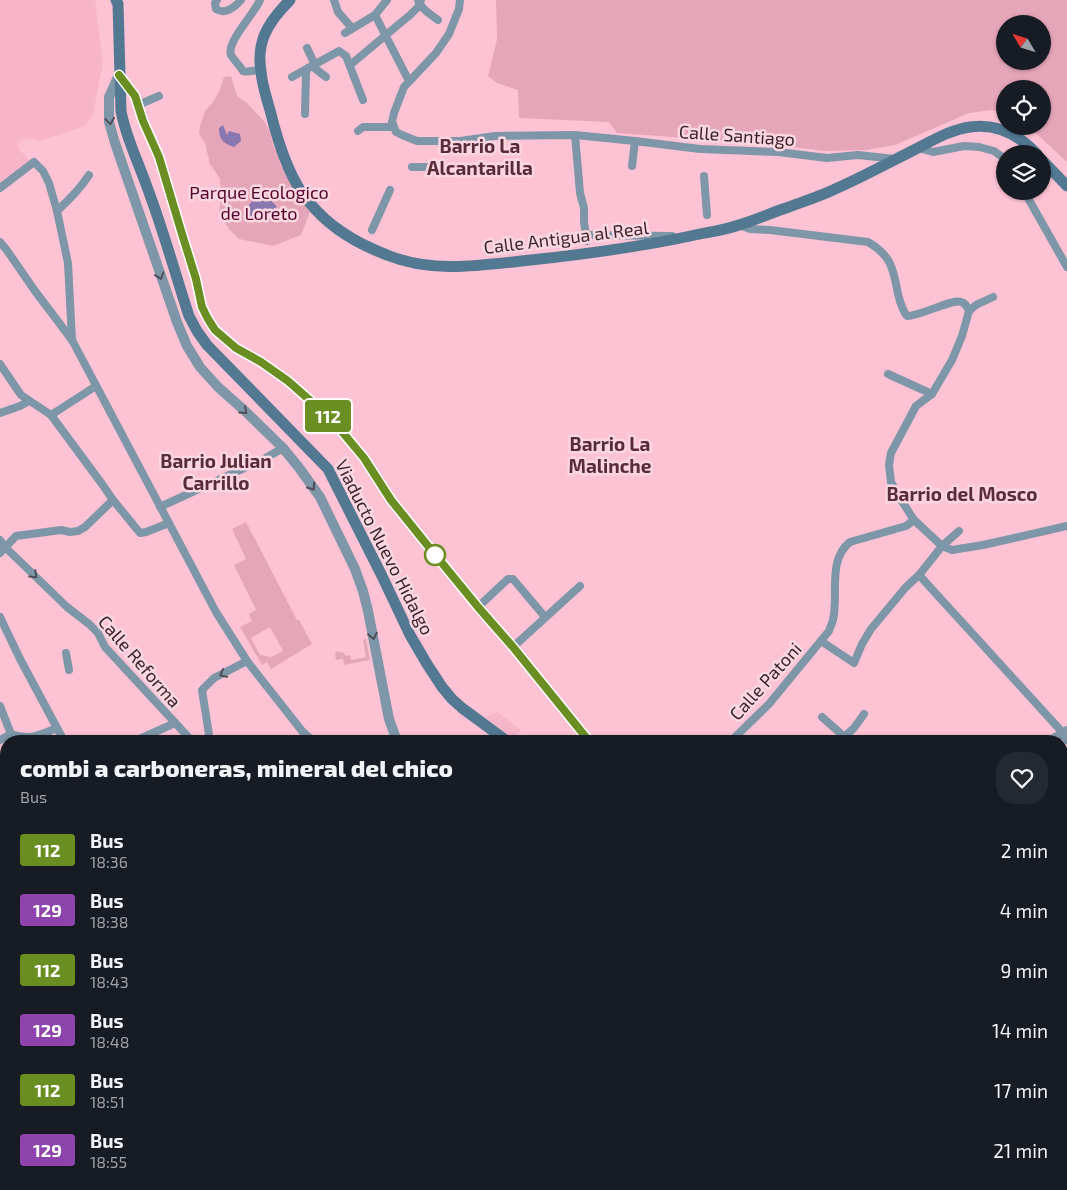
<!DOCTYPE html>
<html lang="en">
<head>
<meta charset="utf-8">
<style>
	body { margin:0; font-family:"Exo 2",sans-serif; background:#242831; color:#f1f3f6; height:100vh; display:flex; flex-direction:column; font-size:19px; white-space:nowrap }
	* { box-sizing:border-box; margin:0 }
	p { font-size:16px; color:#9ea1a6 }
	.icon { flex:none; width:28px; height:28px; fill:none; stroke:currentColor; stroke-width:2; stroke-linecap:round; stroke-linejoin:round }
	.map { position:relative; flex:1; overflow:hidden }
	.details { position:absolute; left:0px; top:735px; width:1068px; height:455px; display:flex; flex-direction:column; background:#171b24; border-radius:20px 20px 0 0; box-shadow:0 1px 4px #0004 }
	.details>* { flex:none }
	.badge { padding:0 10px; border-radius:4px; font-size:18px; line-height:32px }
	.needle { width:32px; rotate:308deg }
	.fabs { position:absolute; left:996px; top:15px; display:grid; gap:10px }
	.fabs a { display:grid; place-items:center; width:55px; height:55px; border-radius:50%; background:#171b24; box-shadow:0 1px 4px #0004; font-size:25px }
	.map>.badge { position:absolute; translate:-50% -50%; box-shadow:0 0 0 2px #fff }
	.round { display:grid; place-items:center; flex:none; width:52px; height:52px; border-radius:20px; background:#242831 }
	.overview { display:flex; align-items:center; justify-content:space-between; height:85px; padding:0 20px }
	h1 { font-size:24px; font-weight:800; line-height:38px }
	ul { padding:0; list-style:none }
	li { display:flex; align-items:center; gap:15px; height:60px; padding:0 20px }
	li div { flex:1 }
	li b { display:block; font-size:19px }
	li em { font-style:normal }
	li .badge { min-width:55px; font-weight:700; text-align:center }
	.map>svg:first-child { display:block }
</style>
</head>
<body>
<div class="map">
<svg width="1067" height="1190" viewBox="0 0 1067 1190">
	<rect width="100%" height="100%" fill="#fdc3d4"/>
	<g fill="#f6b5c9">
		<polygon points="0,0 95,0 102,56 102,68 93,114 85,126 39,141 29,138 20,141 17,146 30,162 0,185"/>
		<polygon points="497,712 521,730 514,739 485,717"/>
	</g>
	<g fill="#e6a6ba" fill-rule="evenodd">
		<path d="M496,0H1067V162L1028,126H1042V89H1005V113L992,110L969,113L895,145L867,150L825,151L770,144L617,133L609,122L519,118L518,90L497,83L488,76L497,39ZM1005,24H1042V61H1005Z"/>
		<polygon points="231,76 237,96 247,103 264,121 270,132 273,145 278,154 281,166 292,178 299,198 310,212 301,235 273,246 239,239 229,229 219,214 221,196 220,179 210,164 205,143 199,134 200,126 205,111 213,102 219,92 224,77"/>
		<path d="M246,522L297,620H299L312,644L271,669L267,662L262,665L240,627L252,621L249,614L256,610L234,565L246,559L232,529ZM270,627L283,651L271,657L260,655L251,638Z"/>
		<polygon points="366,639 370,660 344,665 343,659 336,660 335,654 336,652 339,651 340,653 343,652 346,656 350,655 351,660 366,657 363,640"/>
	</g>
	<g fill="#8977af">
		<path d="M223,125L227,135L229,131L240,134L241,141L234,147C223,143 219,140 219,128Z"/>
		<path d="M261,198H269L277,207L269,211L264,208L260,213L259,222C251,221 247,219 243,213L253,200Z"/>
	</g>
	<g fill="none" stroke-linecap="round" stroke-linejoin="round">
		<g stroke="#7d96a8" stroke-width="8">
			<path d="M217,0L215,3L216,9C225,15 235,7 241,0"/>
			<path d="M260,0C255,13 226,42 231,55C234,60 240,66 243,71C247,73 255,70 260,70"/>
			<polyline points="334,0 338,12 352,28"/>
			<path d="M418,0C421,9 430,14 438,20"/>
			<polyline points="460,0 459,9 449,34 436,53 404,87 394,113 392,122 396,132 402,135 417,141 460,141 495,136 575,135 635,141 700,149 778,152 827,158 858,155 895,159"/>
			<polyline points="375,15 409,81"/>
			<polyline points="345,33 375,15 387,0"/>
			<polyline points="307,48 315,65"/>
			<polyline points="350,65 410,15 418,7 421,0"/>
			<polyline points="312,66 326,77"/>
			<polyline points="120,77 135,96 143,121 159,157 182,235 196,279 202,307 208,319 215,331 236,348 261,362 287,381 330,418 344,434 364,458 391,500 424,541 478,607 513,647 589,741"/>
			<polyline points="292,77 339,51 346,56 363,100"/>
			<polyline points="138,105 159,96"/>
			<polyline points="305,114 306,73 308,68"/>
			<polyline points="358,131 363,127 394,127"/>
			<polyline points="575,135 580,193 584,208 584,222 587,241"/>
			<polyline points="918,148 933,152 964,146 979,147 994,151 1005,159"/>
			<polyline points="632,166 635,141"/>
			<polyline points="412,167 438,167"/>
			<polyline points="704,176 707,215"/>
			<polyline points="0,188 34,162 43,171 49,183 57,211 68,263 72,340"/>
			<polyline points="1024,191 1067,267"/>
			<path d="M57,211C69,200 80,189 89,175"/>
			<path d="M739,225L750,229L770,230L868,242C892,256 893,269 898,294C900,302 902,310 907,316C921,316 953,298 961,302C966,303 967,307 969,311"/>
			<polyline points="372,230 390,190"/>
			<polyline points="587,235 672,236"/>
			<polyline points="0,242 6,249 35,291 72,340 216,612 247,661 302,731 313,741"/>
			<polyline points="969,311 962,336 952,360 932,394 916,406 891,453 889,465 891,482 898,495 914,520 942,546 952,550 983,545 1067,526"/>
			<polyline points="969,311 976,305 993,297"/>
			<polyline points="0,364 21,395 51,415 102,484 113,500 140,533 146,532 169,523"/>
			<polyline points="888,374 932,394"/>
			<polyline points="0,413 20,406 29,401"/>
			<polyline points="51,415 96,386"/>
			<polyline points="160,507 264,459 283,448"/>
			<polyline points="0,540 5,547 67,607 89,624 98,633 105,647 192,741"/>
			<polyline points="0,553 16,536 61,530 70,532 78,531 85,527 113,500"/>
			<polyline points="919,575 1063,733 1067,740"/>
			<polyline points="478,607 508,579 513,579 545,617"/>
			<polyline points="0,617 20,659 64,741"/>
			<polyline points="821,641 854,663 862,644 871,629 906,587 919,575 942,546 959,531"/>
			<polyline points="513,647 580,586"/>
			<polyline points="66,653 69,670"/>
			<polyline points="0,706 11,734"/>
			<polyline points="822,717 849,741"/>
			<polyline points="844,737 854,728 864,714"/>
			<path d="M0,740L11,734C29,741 40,735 57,728"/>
			<polyline points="135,741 175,723"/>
			<polyline points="210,741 202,690 214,678 247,661"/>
			<path d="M731,741L769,704L829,631C830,627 832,624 833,620C839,595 827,560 850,542L906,526L914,520"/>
			<polyline points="1061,792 1067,788"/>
			<polyline points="1061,842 1067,846"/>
			<polyline points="0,918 3,1006 6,1025"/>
			<polyline points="1061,930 1067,926"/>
			<polyline points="1061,1006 1067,1008"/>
			<polyline points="1061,1079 1067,1073"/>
			<polyline points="1061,1103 1067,1107"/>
			<polyline points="52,1184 54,1190"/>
			<polyline points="178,1184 178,1190"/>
			<polyline points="288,1184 290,1190"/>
			<polyline points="343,1184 345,1190"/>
			<polyline points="1050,1184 1057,1190"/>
			<polyline points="448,1190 448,1184"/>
			<polyline points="598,1190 606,1184"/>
			<polyline points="996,1190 1000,1184"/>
		</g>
		<g stroke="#7d96a8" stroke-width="10">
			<polyline points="119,75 109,97 109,122 115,143 177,322 187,346 200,367 218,387 245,411 283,448 300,469 320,497 355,569 363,591 368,611 389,719 397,741"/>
			<polyline points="1050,741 1067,731"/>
			<polyline points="585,1184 587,1190"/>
			<polyline points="689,1184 692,1190"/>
			<polyline points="823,1184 827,1190"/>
		</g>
		<g stroke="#527892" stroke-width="11">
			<path d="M116,0L118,4L121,111C126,138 138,161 147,187C163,229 175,273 189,316L197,331L207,345L328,469L381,574L410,635L427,664L442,687L452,699L462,708L507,741"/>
			<path d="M290,0C280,10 269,23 264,36C260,47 259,60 261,71C262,84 266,97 270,110C277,139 289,179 309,202C328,226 358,244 387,255C433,274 483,265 531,260C586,254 641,247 695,235C710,232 725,230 739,225C755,220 771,213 786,208C802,202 818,197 833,190C861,178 888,163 914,150C932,141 949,130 970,127C996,123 1019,135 1037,154"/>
			<polyline points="1042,160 1067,186"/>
			<polyline points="890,1184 895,1190"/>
		</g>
	</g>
	<defs><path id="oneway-chevron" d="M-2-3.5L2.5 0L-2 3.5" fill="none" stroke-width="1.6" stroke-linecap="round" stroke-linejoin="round" transform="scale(1.25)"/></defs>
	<g stroke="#524d57">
		<use href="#oneway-chevron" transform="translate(110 121) rotate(82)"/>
		<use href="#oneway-chevron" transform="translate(160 276) rotate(71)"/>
		<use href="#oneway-chevron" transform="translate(244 411) rotate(42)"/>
		<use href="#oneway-chevron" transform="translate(312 487) rotate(55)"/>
		<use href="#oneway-chevron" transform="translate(34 575) rotate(44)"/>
		<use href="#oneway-chevron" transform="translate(373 636) rotate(79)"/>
		<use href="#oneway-chevron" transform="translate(223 674) rotate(152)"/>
	</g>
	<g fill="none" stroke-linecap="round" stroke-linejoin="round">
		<g stroke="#fff" stroke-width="11">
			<polyline id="line" points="119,75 135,96 143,121 159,157 182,234 196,279 202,307 208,319 215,330 236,348 261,362 288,381 330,418 344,434 364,458 391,500 424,541 478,607 513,647 589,741"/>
		</g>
		<use href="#line" stroke="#6b8e23" stroke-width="8"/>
	</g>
	<circle fill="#fff" stroke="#6b8e23" stroke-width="2.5" cx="435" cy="555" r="10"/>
	<g text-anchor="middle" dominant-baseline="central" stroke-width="5" stroke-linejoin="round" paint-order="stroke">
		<g font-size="18" fill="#3b252c" stroke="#fbd7e1">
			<text transform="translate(737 135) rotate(4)">Calle Santiago</text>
			<text transform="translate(566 237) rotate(-7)">Calle Antigua al Real</text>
			<text transform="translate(385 547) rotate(63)">Viaducto Nuevo Hidalgo</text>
			<text transform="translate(140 661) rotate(49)">Calle Reforma</text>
			<text transform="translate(765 681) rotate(-48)">Calle Patoni</text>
		</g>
		<g font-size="18" fill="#56032c" stroke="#fbd7e1">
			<text x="259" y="192">Parque Ecologico<tspan x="259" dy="21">de Loreto</tspan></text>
		</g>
		<g font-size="19" font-weight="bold" fill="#592b3b" stroke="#fbd7e1">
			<text x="480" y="145">Barrio La<tspan x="480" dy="22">Alcantarilla</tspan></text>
			<text x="610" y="443">Barrio La<tspan x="610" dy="22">Malinche</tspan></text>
			<text x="216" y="460">Barrio Julian<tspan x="216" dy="22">Carrillo</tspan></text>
			<text x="962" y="493">Barrio del Mosco</text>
		</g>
	</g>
</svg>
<div class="fabs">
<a><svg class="needle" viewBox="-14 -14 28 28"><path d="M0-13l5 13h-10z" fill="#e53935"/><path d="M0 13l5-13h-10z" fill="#9ea1a6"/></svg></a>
<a><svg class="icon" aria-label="locate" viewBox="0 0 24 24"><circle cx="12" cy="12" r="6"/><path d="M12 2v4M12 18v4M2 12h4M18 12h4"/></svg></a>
<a><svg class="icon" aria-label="layers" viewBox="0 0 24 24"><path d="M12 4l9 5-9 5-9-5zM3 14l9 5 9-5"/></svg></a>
</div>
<b class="badge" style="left:328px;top:416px;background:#6b8e23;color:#fff">112</b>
<section class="details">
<div class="overview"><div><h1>combi a carboneras, mineral del chico</h1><p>Bus</p></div><a class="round"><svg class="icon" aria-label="heart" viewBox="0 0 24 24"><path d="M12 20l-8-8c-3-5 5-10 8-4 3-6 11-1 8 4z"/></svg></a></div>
<ul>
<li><span class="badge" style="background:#6b8e23;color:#fff">112</span><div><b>Bus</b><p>18:36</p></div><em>2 min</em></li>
<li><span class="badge" style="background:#8e44ad;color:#fff">129</span><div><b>Bus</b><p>18:38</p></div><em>4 min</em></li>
<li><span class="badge" style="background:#6b8e23;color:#fff">112</span><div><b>Bus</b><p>18:43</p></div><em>9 min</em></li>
<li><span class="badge" style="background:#8e44ad;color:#fff">129</span><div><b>Bus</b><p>18:48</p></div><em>14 min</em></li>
<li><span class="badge" style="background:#6b8e23;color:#fff">112</span><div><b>Bus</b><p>18:51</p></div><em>17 min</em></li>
<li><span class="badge" style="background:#8e44ad;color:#fff">129</span><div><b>Bus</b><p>18:55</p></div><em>21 min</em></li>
</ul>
</section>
</div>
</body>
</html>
